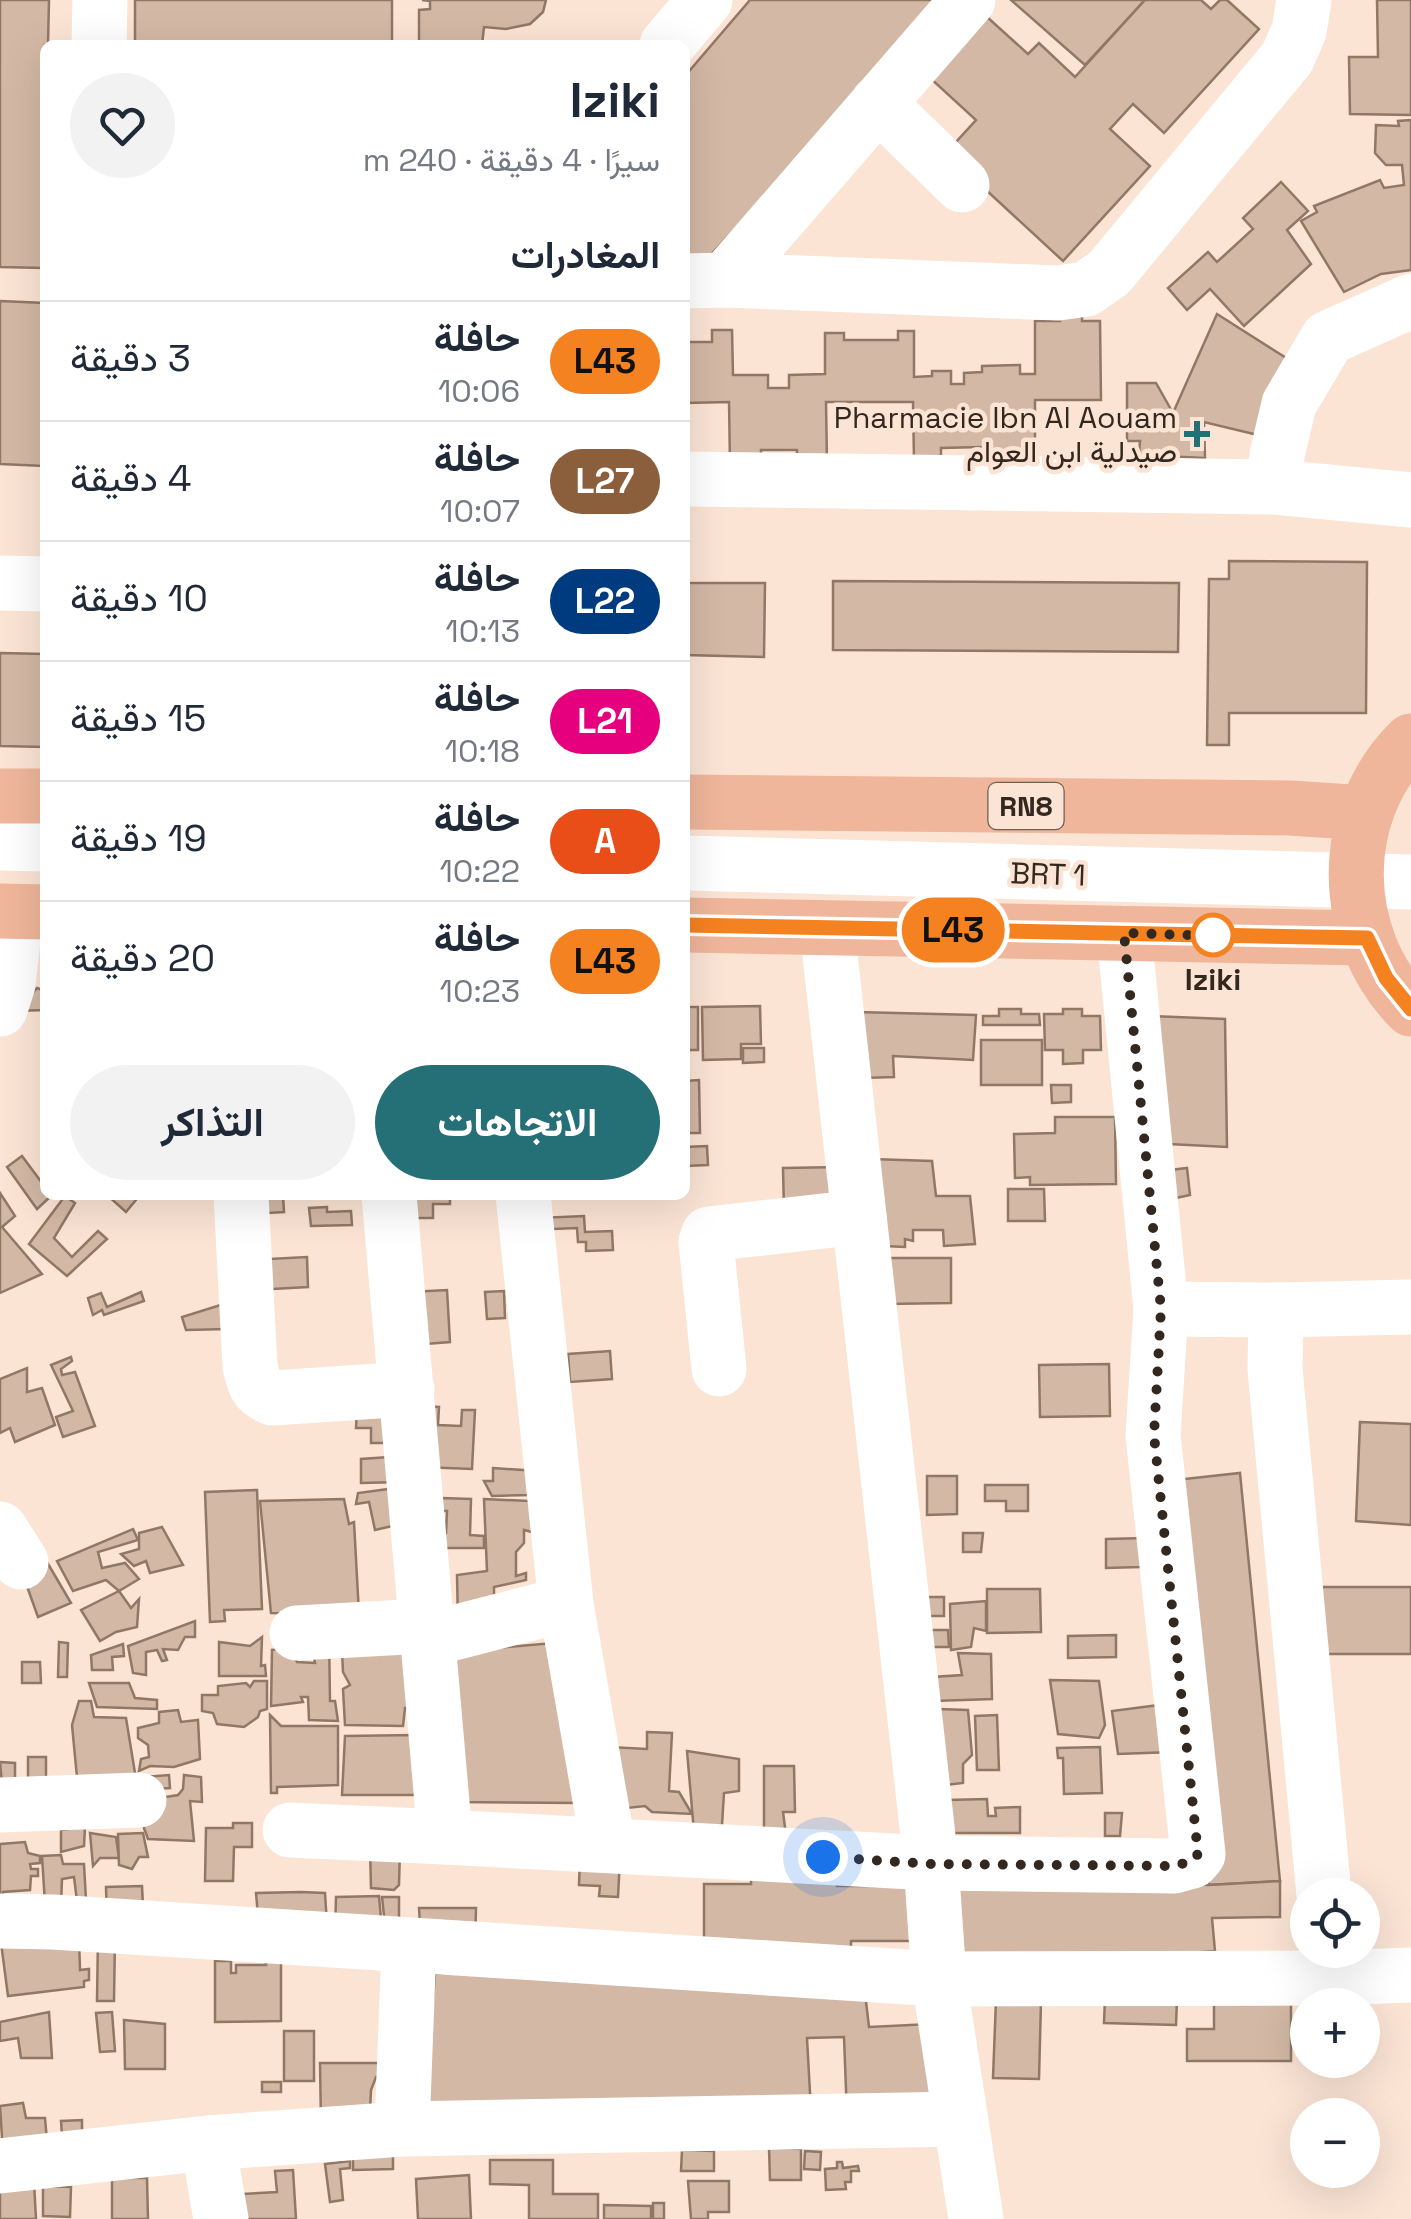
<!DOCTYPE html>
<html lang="ar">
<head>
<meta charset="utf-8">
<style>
	body { margin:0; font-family:"Space Grotesk",Vazirmatn,sans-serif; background:#f2f2f3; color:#1f2937; direction:rtl; height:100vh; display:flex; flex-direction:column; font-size:38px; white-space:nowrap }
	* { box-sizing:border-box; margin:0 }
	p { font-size:32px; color:#747a83 }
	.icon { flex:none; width:55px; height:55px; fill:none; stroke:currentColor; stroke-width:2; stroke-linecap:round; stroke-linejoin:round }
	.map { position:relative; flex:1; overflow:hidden; direction:ltr }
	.panel { position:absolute; left:40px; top:40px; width:650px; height:1160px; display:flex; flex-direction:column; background:#fff; border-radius:15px; box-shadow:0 10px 40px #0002; direction:rtl }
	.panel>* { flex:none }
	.badge { padding:0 20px; border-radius:32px; font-size:35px; line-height:65px }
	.controls { position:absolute; left:1290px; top:1878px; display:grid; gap:20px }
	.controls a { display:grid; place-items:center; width:90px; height:90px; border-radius:50%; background:#fff; box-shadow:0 10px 40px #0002; font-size:50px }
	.you { position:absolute; width:50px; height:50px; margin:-25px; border:8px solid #fff; border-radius:50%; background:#1a73e8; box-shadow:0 0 0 15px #1a73e833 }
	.map>.badge { position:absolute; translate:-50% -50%; box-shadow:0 0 0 5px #fff }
	h2 { padding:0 30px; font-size:38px; line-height:90px }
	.round { display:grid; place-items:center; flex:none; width:105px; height:105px; border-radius:52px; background:#f2f2f3 }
	.summary { display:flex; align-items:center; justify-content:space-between; height:170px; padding:0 30px }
	h1 { font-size:48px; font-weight:700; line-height:75px }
	.button { display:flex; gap:20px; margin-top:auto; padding:20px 30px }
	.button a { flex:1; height:115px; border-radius:60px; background:#256f76; color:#fff; font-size:40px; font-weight:700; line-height:115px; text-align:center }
	.button a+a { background:#f2f2f3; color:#1f2937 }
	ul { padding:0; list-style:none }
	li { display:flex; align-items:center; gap:30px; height:120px; padding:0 30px; border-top:2px solid #e0e1e3 }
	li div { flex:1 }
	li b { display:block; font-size:38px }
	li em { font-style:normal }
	li .badge { min-width:110px; font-weight:700; text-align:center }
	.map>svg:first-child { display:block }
</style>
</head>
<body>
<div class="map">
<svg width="1411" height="2219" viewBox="0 0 1411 2219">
	<rect width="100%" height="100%" fill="#fbe4d4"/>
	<g fill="#d3b8a5" stroke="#917766" stroke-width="2.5">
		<polygon points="0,0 49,0 48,45 45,45 43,268 0,267"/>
		<rect x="135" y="0" width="257" height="45"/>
		<polygon points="422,0 546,0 543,12 530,24 506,29 484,27 482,45 419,45 419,10 430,9 430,1"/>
		<polygon points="750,0 946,0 707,259 685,259 685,76"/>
		<polygon points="1011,0 1145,0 1085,65"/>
		<polygon points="1145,0 1201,0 1211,9 1220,0 1227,0 1259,29 1164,133 1133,104 1110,129 1150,166 1063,261 946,153 976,120 929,77 986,16 1028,54 1039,43 1075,77"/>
		<polygon points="1377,0 1411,0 1411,115 1350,114 1349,57 1378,57"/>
		<polygon points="1411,120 1411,270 1381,274 1344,292 1301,221 1317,212 1314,206 1380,180 1384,188 1404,185 1402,165 1386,165 1375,153 1376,125 1399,126 1398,121"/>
		<polygon points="1281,182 1308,211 1287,230 1311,264 1244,326 1210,289 1187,310 1168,288 1208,252 1217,262 1253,229 1243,218"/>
		<polygon points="0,301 45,303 44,466 0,464"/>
		<polygon points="1082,308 1082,321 1100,321 1101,400 1035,400 1035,453 1008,453 1009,460 982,460 982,447 941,448 941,461 914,461 913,402 826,402 827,462 797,462 797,450 761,450 761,464 730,464 729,402 685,403 685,342 712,342 712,330 732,330 733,375 768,375 768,388 789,388 789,375 825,374 825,333 844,333 844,340 898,340 898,331 914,331 914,377 932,376 932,371 951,371 951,384 964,384 964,373 982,372 982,366 1020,365 1020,374 1035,374 1035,321 1060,321 1060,309"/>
		<polygon points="1217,314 1291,361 1262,436 1204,422 1205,458 1139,455 1140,441 1127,441 1127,383 1156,383 1173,413"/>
		<polygon points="1229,561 1367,562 1366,713 1229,713 1229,745 1207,745 1209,579 1229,579"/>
		<polygon points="833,581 1179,583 1178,652 833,650"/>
		<polygon points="685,583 765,583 764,657 685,655"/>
		<polygon points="0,653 45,654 45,747 0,746"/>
		<polygon points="37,988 45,991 45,1010 16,1011"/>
		<polygon points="760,1006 761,1044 741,1044 741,1059 703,1060 702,1007"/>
		<rect x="685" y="1007" width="13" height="43"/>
		<polygon points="999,1009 1021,1009 1021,1014 1039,1014 1040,1025 983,1025 983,1016 999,1016"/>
		<polygon points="1063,1009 1082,1009 1082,1016 1100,1016 1101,1050 1083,1050 1083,1063 1063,1064 1063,1050 1045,1050 1044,1014 1063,1014"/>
		<polygon points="856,1012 976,1015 973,1060 893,1056 894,1077 863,1078"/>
		<polygon points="1151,1016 1225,1019 1227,1147 1149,1143"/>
		<rect x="981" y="1040" width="61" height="45"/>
		<polygon points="743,1048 764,1048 764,1062 743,1063"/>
		<polygon points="699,1080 700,1133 685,1133 685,1081"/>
		<polygon points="1051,1085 1071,1085 1071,1102 1052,1103"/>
		<polygon points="1055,1117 1115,1117 1116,1184 1030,1185 1030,1177 1015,1178 1014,1134 1055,1133"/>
		<polygon points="707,1146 708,1165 685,1166 685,1147"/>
		<polygon points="22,1156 45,1187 45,1195 51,1196 37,1209 7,1167"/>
		<polygon points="871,1159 932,1161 936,1196 970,1196 975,1244 944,1246 943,1230 913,1230 913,1241 905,1239 905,1247 883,1246"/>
		<polygon points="842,1167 842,1211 784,1211 783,1168"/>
		<polygon points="1187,1168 1190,1195 1157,1202 1153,1172"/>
		<polygon points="1008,1189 1044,1189 1045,1221 1008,1221"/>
		<polygon points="0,1193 15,1216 2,1227 42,1274 0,1293"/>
		<polygon points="107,1195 140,1195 126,1212"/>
		<polygon points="267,1195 283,1195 284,1212 268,1213"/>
		<polygon points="398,1195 450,1195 450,1204 433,1204 433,1218 399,1218"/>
		<polygon points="65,1196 75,1203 54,1238 72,1257 98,1231 107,1239 67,1276 29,1244"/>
		<polygon points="327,1207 327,1212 351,1211 352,1225 311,1226 309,1208"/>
		<polygon points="584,1216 585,1232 612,1231 613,1250 586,1251 586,1242 578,1242 577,1228 553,1229 537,1218"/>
		<polygon points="307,1257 308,1287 252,1290 250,1260"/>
		<polygon points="885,1258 951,1258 951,1303 886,1304"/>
		<polygon points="447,1290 450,1342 413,1345 410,1292"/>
		<polygon points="504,1291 505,1318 487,1319 485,1292"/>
		<polygon points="141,1292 144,1301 104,1315 102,1310 93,1315 88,1298 101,1293 107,1307"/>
		<polygon points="227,1303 228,1329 186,1330 182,1317"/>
		<polygon points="610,1351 612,1379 570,1382 568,1354"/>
		<polygon points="71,1357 72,1361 61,1369 62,1375 75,1372 95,1426 63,1437 56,1417 73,1411 51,1365"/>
		<polygon points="1109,1364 1110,1416 1040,1417 1039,1365"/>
		<polygon points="27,1368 27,1392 42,1388 55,1425 15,1442 10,1428 0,1433 0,1379"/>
		<polygon points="420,1406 439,1407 438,1425 461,1426 462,1410 475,1410 472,1469 422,1467"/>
		<polygon points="357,1408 396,1409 395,1443 371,1443 371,1428 356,1428"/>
		<polygon points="1360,1422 1411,1424 1411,1525 1356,1521"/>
		<polygon points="403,1456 402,1482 361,1483 361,1459"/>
		<polygon points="493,1468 538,1471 530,1495 492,1496 484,1481 493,1481"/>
		<polygon points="1240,1473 1280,1881 1209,1885 1175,1480"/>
		<polygon points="927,1476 957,1476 957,1514 927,1515"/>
		<polygon points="985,1485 1028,1485 1028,1511 1006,1511 1006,1501 985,1501"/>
		<polygon points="396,1488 401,1524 375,1530 369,1502 356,1504 358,1493"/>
		<polygon points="257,1490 262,1609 224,1610 225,1621 210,1622 205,1492"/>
		<polygon points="441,1498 471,1499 470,1535 484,1536 484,1548 430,1548 430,1533 446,1533 447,1511 441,1511"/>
		<polygon points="344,1499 349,1524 354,1522 359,1614 271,1613 260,1501"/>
		<polygon points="484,1499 529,1501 539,1534 524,1530 524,1543 516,1552 516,1576 526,1573 526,1580 494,1587 494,1605 458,1623 457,1575 487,1571"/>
		<polygon points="162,1527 183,1565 150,1573 146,1561 134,1566 121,1554 139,1549 139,1533"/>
		<polygon points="133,1529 138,1540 98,1552 102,1568 125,1563 139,1579 119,1591 106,1580 73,1591 57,1561"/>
		<polygon points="963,1533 983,1533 981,1552 963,1552"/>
		<polygon points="1147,1538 1141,1567 1106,1568 1106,1539"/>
		<polygon points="44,1557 71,1603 38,1617 19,1564"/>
		<rect x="1310" y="1587" width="101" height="67"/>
		<polygon points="987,1589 1040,1589 1041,1632 987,1633"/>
		<polygon points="119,1591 131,1608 139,1599 137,1627 116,1632 100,1641 81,1610"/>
		<rect x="926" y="1597" width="18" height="19"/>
		<polygon points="986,1601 986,1631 974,1628 971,1647 951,1650 950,1604"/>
		<polygon points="195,1621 195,1637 185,1637 178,1650 163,1649 167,1660 162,1661 157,1650 146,1652 146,1675 133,1673 128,1646"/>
		<polygon points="929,1630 948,1630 949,1647 929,1647"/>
		<polygon points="329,1635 330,1701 335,1701 338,1721 309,1720 308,1697 301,1697 303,1702 271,1706 272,1650 293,1648 297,1662 315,1663 313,1651"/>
		<polygon points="1116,1635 1116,1657 1068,1658 1068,1636"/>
		<polygon points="262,1637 261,1666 265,1665 266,1676 219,1676 219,1642 250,1646"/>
		<polygon points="59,1642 68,1643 67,1677 58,1677"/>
		<polygon points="564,1642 580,1803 454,1802 440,1653"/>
		<polygon points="123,1644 124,1656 112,1657 113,1670 92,1670 91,1655"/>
		<polygon points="342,1651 413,1654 417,1708 405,1708 403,1726 345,1725 343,1689 350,1685 343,1672"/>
		<polygon points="958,1653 991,1654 992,1699 934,1701 933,1677 962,1675"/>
		<polygon points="22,1662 40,1662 41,1683 22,1683"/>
		<polygon points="1050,1680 1099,1681 1105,1725 1099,1738 1058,1734"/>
		<polygon points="254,1681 267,1681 267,1709 260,1711 258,1717 244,1727 217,1724 213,1713 202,1711 202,1695 218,1695 218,1686 246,1683 250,1687"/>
		<polygon points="89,1683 129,1683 135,1698 157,1700 157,1709 97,1707"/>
		<polygon points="79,1701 91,1701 94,1717 126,1718 136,1779 77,1777 72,1725"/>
		<polygon points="1167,1704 1172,1752 1118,1754 1112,1711"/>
		<polygon points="938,1709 968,1710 972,1755 963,1764 963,1783 945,1785"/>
		<polygon points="178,1710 181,1722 198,1720 200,1759 174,1767 150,1766 139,1771 141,1759 149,1757 148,1745 138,1738 138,1728 159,1723 159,1712"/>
		<polygon points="270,1715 281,1726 338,1726 338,1785 277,1787 277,1793 271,1793"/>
		<polygon points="997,1715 999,1770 977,1770 975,1716"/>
		<polygon points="647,1732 672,1733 669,1791 679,1792 692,1814 652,1812 645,1806 627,1808 610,1747 647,1749"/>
		<polygon points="416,1735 420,1795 342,1795 345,1736"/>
		<polygon points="1100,1747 1102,1793 1064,1794 1063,1758 1058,1758 1057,1748"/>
		<polygon points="687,1751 739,1759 739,1791 724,1793 722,1825 694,1832"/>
		<polygon points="28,1757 46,1757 46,1783 28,1791"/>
		<polygon points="0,1762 15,1763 15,1800 2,1784"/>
		<polygon points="764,1766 794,1766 795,1812 783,1812 786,1835 764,1832"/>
		<polygon points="169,1775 170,1788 155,1789 143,1777"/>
		<polygon points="184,1775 201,1777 202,1802 190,1801 194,1841 148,1839 144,1828 147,1800 178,1795 183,1789"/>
		<polygon points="987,1799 988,1816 996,1816 995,1808 1020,1807 1020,1833 948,1833 947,1800"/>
		<polygon points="1105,1813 1122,1813 1120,1836 1105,1836"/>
		<polygon points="233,1823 252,1823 252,1847 234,1847 233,1881 205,1881 206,1828 233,1828"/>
		<polygon points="85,1827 84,1846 61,1852 61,1830"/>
		<polygon points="90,1833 116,1837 119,1858 100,1858 93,1866"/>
		<polygon points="143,1833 148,1857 139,1857 132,1869 119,1865 118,1834"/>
		<polygon points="25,1842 28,1853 40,1856 40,1863 30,1864 31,1869 38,1869 38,1876 31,1876 30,1890 3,1892 0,1913 0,1844"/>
		<polygon points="370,1849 400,1849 399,1885 394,1890 371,1888"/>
		<polygon points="61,1855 63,1864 84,1864 86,1900 77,1901 74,1877 62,1879 61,1904 45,1904 42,1856"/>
		<polygon points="580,1856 620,1858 618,1897 599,1896 600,1886 579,1885"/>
		<polygon points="751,1869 837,1870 837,1886 882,1886 921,1878 921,1941 851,1941 851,1954 704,1945 704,1884 751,1884"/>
		<polygon points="1280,1881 1280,1917 1212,1918 1215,1951 960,1971 953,1883 1209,1885"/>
		<polygon points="142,1886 144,1924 107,1921 106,1887"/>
		<polygon points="301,1892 325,1893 327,1925 259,1927 256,1893"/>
		<polygon points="379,1896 381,1919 335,1934 336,1897"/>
		<polygon points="382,1897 399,1897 399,1934 386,1934"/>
		<polygon points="419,1908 476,1908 475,1947 421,1941"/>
		<polygon points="0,1935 79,1938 80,1970 89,1969 89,1980 84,1981 84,1987 8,1996"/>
		<polygon points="98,1936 115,1936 114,2001 97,2001"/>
		<polygon points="215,1961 231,1961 231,1973 236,1973 236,1965 266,1965 266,1961 281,1961 281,2021 215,2022"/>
		<polygon points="435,1973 863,1976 869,2027 931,2024 939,2113 847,2116 844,2037 807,2038 811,2111 424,2118"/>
		<polygon points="1105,1998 1177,2000 1176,2025 1104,2023"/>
		<polygon points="996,2000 1041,2002 1039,2079 993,2078"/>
		<polygon points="1214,2003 1291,2003 1291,2061 1187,2061 1187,2029 1214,2029"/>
		<polygon points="49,2012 52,2058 21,2058 18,2038 0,2041 0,2022"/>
		<polygon points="112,2012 115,2051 100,2052 96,2013"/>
		<polygon points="124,2020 165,2024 165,2069 125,2069"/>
		<rect x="284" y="2031" width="30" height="50"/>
		<polygon points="320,2063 393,2063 393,2077 376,2077 371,2090 370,2111 321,2125"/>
		<rect x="262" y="2082" width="19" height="10"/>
		<polygon points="23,2103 26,2118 45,2118 48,2153 3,2153 0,2106"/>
		<polygon points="82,2120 82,2148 62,2136 61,2121"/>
		<polygon points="393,2134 393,2169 353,2170 353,2135"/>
		<polygon points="769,2148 801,2149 801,2180 770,2180"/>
		<polygon points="682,2150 714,2151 714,2171 681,2171"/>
		<polygon points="805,2151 821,2152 820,2170 804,2169"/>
		<polygon points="490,2160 553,2160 553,2194 598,2194 598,2219 529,2219 529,2185 490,2184"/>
		<polygon points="350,2161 350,2168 340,2169 343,2200 330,2202 325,2164"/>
		<polygon points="837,2162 842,2162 843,2168 858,2166 859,2171 851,2171 851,2182 845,2182 846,2189 826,2190 825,2169 837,2168"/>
		<polygon points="293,2170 296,2219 245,2219 243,2194 277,2192 275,2171"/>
		<polygon points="469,2175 471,2219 418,2219 416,2179"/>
		<polygon points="112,2178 147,2178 148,2219 112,2219"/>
		<polygon points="688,2181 729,2181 729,2212 708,2212 708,2219 691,2219"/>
		<polygon points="34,2182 36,2219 0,2219 0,2185"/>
		<polygon points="43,2186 71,2187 70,2217 43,2216"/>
		<rect x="653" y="2203" width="11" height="16"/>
		<polygon points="604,2205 651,2206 651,2219 604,2219"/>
	</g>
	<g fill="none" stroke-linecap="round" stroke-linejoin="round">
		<g stroke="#fff" stroke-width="55">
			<polyline points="99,45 100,0"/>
			<polyline points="667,45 705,0"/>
			<polyline points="878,103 962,185"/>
			<polyline points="725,280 968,0"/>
			<polyline points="685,281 725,280 1058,293 1086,289 1109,273 1287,58 1299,31 1304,0"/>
			<polyline points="685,479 1275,487 1411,500"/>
			<polyline points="1275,487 1277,455 1289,404 1328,338 1411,301"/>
			<polyline points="0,583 45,584"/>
			<polyline points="0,843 45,844"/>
			<polyline points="685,863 1411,882"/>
			<polyline points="827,928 931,1863 939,1979 976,2219"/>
			<polyline points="0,1009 8,984 16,912"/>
			<path d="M241,1195L250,1366C254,1384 256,1392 273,1398L407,1389"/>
			<path d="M389,1195C409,1409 425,1623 445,1837L931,1863L1174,1866L1192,1861L1198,1854L1153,1435L1161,1309L1124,933"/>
			<polyline points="523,1195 566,1604 608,1845"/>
			<polyline points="1161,1309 1276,1310"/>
			<polyline points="719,1369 706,1242 709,1234 859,1217"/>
			<polyline points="0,1529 21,1562"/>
			<polyline points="297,1633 424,1626"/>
			<polyline points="426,1640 566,1604"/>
			<polyline points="0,1805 139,1800"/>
			<polyline points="290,1830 445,1837"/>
			<polyline points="1324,1895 1275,1369 1276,1310 1411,1307"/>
			<polyline points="0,1921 53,1922 939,1979 1332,1978 1411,1975"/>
			<polyline points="402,2129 409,1946"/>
			<polyline points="208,2143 221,2219"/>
			<polyline points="0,2166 208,2143 402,2129 960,2119"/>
		</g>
		<g stroke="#efb69b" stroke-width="55">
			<path d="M1411,741C1337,813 1339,937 1411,1009"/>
			<polyline points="0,796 45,796"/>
			<polyline points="685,802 1290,808 1366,813"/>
			<polyline points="0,911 45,912"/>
			<polyline points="685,925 1367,938"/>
		</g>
	</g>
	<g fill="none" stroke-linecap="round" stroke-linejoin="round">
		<g stroke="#fff" stroke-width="22">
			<polyline id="line" points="685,925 1367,938 1386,978 1411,1009"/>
		</g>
		<use href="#line" stroke="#f58220" stroke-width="15"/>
		<polyline stroke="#322820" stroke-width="10" stroke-dasharray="0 18" points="823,1857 931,1864 1174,1866 1192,1861 1198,1854 1154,1435 1161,1309 1124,933 1220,936 1213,935"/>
	</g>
	<path fill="#256f76" stroke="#fbe4d4" stroke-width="4" d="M1192 419h10v10h10v10h-10v10h-10v-10h-10v-10h10z"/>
	<circle fill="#fff" stroke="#f58220" stroke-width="5" cx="1213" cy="935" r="20"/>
	<g text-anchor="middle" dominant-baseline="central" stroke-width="9" stroke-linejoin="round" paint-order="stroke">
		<rect fill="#fbe4d4" stroke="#6e6056" stroke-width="2.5" x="988.5" y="783" width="75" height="46" rx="8"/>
		<g font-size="28" font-weight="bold" fill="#322820">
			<text x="1026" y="806">RN8</text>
		</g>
		<g font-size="30" fill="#322820" stroke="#fbe4d4" text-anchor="end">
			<text x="1177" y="417">Pharmacie Ibn Al Aouam<tspan x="1177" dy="34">صيدلية ابن العوام</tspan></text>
		</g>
		<g font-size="30" fill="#322820" stroke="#fbe4d4">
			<text transform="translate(1048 874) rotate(2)">BRT 1</text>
		</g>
		<g font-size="30" font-weight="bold" fill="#322820" stroke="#fbe4d4">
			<text x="1213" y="979">Iziki</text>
		</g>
	</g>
</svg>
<div class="controls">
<a><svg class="icon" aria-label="locate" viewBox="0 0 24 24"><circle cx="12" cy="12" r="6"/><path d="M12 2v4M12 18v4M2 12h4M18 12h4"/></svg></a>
<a>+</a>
<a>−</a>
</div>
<div class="you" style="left:823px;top:1857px"></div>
<b class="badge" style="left:953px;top:930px;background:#f58220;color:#111">L43</b>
<section class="panel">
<div class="summary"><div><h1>Iziki</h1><p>سيرًا · 4 دقيقة · 240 m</p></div><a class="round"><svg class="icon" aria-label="heart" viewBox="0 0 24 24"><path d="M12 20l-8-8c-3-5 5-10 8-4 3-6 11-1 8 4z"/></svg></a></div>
<h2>المغادرات</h2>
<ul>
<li><span class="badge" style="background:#f58220;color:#111">L43</span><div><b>حافلة</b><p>10:06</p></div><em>3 دقيقة</em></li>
<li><span class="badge" style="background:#8b5e3c;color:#fff">L27</span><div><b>حافلة</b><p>10:07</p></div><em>4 دقيقة</em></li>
<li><span class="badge" style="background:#003b80;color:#fff">L22</span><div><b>حافلة</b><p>10:13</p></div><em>10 دقيقة</em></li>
<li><span class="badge" style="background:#e6007e;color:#fff">L21</span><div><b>حافلة</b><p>10:18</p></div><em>15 دقيقة</em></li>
<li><span class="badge" style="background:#e94e19;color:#fff">A</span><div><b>حافلة</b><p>10:22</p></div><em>19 دقيقة</em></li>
<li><span class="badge" style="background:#f58220;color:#111">L43</span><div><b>حافلة</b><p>10:23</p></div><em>20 دقيقة</em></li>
</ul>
<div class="button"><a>الاتجاهات</a><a>التذاكر</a></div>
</section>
</div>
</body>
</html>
